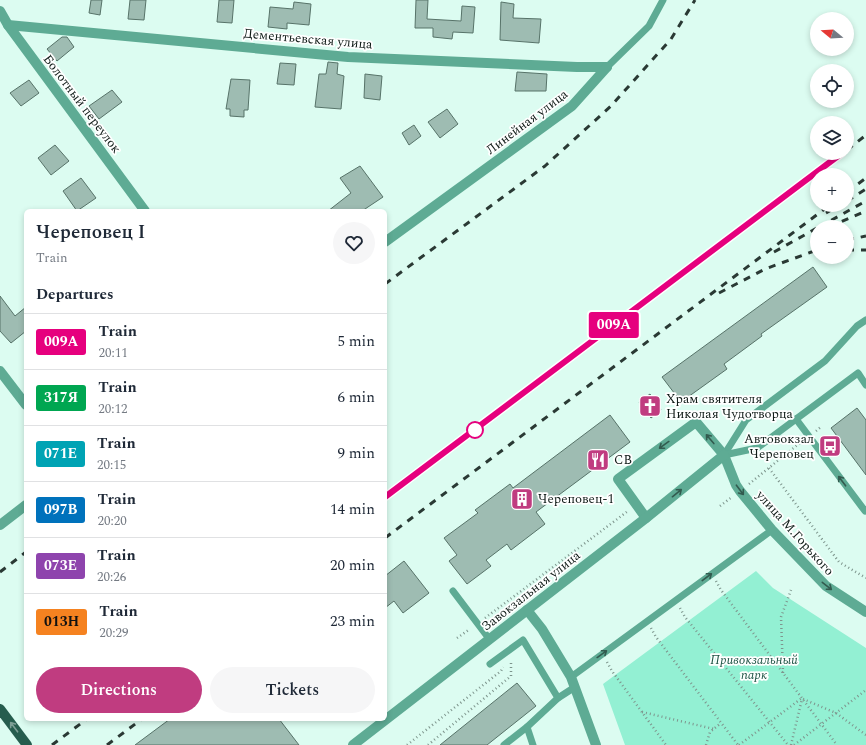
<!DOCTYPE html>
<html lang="en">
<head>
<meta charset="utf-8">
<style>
	body { margin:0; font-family:Spectral,serif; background:#f6f6f7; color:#1f2937; height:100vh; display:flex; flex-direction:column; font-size:15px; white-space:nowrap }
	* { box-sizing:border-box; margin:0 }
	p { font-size:13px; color:#747a83 }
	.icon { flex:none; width:22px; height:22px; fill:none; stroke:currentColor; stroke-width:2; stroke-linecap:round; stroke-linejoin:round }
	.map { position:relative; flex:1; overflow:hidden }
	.drawer { position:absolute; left:24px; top:209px; width:363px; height:512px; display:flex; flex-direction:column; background:#fff; border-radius:6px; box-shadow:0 2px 6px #0003 }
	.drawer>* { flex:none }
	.badge { padding:0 8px; border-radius:3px; font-size:14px; line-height:26px }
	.needle { width:26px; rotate:288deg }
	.tools { position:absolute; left:810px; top:12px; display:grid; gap:8px }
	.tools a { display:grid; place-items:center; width:44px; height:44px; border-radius:50%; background:#fff; box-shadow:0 2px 6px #0003; font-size:20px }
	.map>.badge { position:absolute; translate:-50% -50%; box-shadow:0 0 0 2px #fff }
	h2 { padding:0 12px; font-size:15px; line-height:36px }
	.round { display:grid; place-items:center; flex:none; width:42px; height:42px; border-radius:21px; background:#f6f6f7 }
	.head { display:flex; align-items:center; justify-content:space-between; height:68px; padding:0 12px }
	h1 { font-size:19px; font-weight:600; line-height:30px }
	.button { display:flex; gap:8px; margin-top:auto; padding:8px 12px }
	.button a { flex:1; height:46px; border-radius:24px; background:#c03c80; color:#fff; font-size:16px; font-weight:600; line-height:46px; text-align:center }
	.button a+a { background:#f6f6f7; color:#1f2937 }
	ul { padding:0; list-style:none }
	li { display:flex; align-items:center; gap:12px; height:56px; padding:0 12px; border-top:1px solid #e0e1e3 }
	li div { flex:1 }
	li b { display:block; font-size:15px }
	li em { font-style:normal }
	li .badge { min-width:44px; font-weight:700; text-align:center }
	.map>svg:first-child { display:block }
</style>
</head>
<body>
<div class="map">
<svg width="866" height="745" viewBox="0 0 866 745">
	<rect width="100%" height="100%" fill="#dcfcf1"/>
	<polygon fill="#93f0d3" points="756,571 773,588 866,648 866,745 625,745 603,684"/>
	<g fill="#9ebcb2" stroke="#577369">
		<polygon points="91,0 102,0 100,15 89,13"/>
		<polygon points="130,0 146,0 144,20 128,19"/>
		<polygon points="219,0 234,0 232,23 217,22"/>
		<polygon points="416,0 428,0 427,19 461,21 462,6 475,7 473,33 453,32 452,39 433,37 433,28 415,28"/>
		<polygon points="294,2 311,4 309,25 287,23 287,29 268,27 270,7 293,9"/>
		<polygon points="501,2 514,4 513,18 541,19 539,43 500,40"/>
		<polygon points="62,37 67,37 74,47 57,61 47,49"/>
		<polygon points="328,62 338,63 337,74 344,76 341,109 315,107 319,74 326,74"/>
		<polygon points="280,63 296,64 294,85 277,84"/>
		<polygon points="517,72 547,74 546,91 515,91"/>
		<polygon points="365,74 382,76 380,100 364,98"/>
		<polygon points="231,79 250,80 248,110 244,110 244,117 230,116 230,109 226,109"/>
		<polygon points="29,80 39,93 21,106 10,93"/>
		<polygon points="112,90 122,102 99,119 89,106"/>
		<polygon points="447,109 458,124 440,138 428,122"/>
		<polygon points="414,125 421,136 409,145 402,133"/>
		<polygon points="55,145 69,161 51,175 38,158"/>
		<polygon points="360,166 383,197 362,211 328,211 351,193 340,178"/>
		<polygon points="81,178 96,198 77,211 63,191"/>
		<polygon points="813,267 827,287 761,334 762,336 724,364 727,369 681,402 662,377"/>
		<polygon points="0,296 15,316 26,307 26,331 11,343 0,331"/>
		<polygon points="650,394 661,410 651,418 639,402"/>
		<polygon points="857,408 866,420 866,475 831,428"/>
		<polygon points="610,415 630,442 536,512 545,524 511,550 507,544 486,560 491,566 467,584 449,561 457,555 444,538 478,513 475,510 510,484 513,488"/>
		<polygon points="404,561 429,593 403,613 394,601 385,608 385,576"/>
		<polygon points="517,683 536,706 487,745 440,745"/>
		<polygon points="170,719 279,719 299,745 135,745"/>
	</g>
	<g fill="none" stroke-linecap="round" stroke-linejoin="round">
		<g stroke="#7e958d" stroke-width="2.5" stroke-dasharray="1 3" stroke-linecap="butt">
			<polyline points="816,431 822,426"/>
			<polyline points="769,468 839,562 866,578"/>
			<polyline points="749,484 801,442"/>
			<polyline points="720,506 732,497"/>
			<polyline points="716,581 721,590 837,745"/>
			<polyline points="680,608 685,617 788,745"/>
			<polyline points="485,618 628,511"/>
			<polyline points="651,628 656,637 738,745"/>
			<polyline points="457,638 470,629"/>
			<polyline points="607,662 612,671 666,745"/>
			<polyline points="783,673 781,617 791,590"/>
			<polyline points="803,699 836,713 866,735"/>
			<polyline points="642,712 714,729"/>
			<polyline points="407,745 501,671 503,667"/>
			<polyline points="428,745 511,676 511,660"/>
			<polyline points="706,745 710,732 721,723"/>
			<polyline points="739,745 802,698"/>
			<polyline points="791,745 802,699"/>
			<polyline points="794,745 866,690"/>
		</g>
		<g stroke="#5eab94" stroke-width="7">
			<polyline points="607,67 649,26 663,0"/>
			<polyline points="796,419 865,511 866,510"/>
			<polyline points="724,455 746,420 825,361 857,326 866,320"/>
			<polyline points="724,455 757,448 858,373 866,385"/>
			<polyline points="453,591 490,640"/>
			<polyline points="490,664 523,640 558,698"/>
			<polyline points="571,677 772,530"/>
			<polyline points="504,745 527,727"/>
			<polyline points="533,745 527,727 558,698 575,687"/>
		</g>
		<g stroke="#5eab94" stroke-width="10">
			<polyline points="0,11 8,25 145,211"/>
			<polyline points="8,25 348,57 577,67 607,67"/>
			<polyline points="385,242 572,106 607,67"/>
			<polyline points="0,371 26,405"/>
			<polyline points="646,518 618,479 696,422 724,455 736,485 740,491 772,530 826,586 866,612"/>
			<polyline points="0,525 26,505"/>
			<polyline points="527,610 542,629 571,677 596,745"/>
			<polyline points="353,745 646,518 724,455"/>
		</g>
		<polyline stroke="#265d4e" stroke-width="10" points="0,709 27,745"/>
		<g stroke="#2a3934" stroke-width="3" stroke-dasharray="7 7" stroke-linecap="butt">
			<polyline points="847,150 866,135"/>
			<polyline points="847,192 866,178"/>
			<polyline points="847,201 866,189"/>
			<polyline points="826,213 840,205"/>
			<polyline points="819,227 866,201"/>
			<polyline points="829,227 866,211"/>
			<polyline points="847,240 866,236"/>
			<polyline points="847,250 866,250"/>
			<polyline points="774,252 817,228"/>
			<polyline points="385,284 545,166 611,106 671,39 695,0"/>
			<polyline points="719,293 765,269 817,250"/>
			<polyline points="385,497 842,153"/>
			<polyline points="385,538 830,205"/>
			<polyline points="0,572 26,552"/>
			<polyline points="52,745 87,719"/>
			<polyline points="107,745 142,719"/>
		</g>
	</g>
	<defs><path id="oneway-shaft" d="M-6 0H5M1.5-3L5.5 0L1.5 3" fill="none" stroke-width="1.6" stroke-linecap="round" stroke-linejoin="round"/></defs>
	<g stroke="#325b4f">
		<use href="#oneway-shaft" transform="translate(710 439) rotate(-130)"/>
		<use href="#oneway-shaft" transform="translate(664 445) rotate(144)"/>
		<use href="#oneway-shaft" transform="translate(842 481) rotate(-127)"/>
		<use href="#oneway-shaft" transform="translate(740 490) rotate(53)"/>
		<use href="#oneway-shaft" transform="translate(677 493) rotate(-39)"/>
		<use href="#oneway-shaft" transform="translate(707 577) rotate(-37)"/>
		<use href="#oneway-shaft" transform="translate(827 586) rotate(38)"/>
		<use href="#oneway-shaft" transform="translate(602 654) rotate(-36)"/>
	</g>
	<use stroke="#7d9e95" href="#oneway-shaft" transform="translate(14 727) rotate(-127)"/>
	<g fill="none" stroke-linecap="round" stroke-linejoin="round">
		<g stroke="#fff" stroke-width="9">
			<polyline id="line" points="385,497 842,153"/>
		</g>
		<use href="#line" stroke="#e6007e" stroke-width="6"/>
	</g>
	<defs>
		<g id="church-square" transform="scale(1.15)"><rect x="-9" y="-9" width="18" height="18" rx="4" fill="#c03c80" stroke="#fff"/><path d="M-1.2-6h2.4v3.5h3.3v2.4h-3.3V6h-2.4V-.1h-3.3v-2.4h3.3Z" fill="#fff"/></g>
		<g id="bus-square" transform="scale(1.15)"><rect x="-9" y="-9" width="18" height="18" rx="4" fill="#c03c80" stroke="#fff"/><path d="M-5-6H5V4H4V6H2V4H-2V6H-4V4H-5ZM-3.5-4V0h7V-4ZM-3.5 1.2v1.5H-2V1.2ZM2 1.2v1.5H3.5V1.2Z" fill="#fff"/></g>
		<g id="restaurant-square" transform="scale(1.15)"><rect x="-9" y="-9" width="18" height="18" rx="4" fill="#c03c80" stroke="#fff"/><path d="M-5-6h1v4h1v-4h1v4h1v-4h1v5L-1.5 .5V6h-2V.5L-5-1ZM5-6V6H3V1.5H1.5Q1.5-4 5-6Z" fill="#fff"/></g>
		<g id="building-square" transform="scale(1.15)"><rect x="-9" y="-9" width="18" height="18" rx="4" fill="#c03c80" stroke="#fff"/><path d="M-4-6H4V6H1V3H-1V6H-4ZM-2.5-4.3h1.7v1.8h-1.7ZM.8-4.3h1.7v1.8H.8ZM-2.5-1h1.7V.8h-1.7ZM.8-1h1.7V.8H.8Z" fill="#fff"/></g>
	</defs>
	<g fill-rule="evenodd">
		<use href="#church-square" x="650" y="406"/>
		<use href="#bus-square" x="830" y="446"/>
		<use href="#restaurant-square" x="598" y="460"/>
		<use href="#building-square" x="522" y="499"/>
	</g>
	<circle fill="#fff" stroke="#e6007e" stroke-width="2" cx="475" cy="430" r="8"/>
	<g text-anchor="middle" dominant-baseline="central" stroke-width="3.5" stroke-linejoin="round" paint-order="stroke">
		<g font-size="13" fill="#0e1a16" stroke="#fff">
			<text transform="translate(308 39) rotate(5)">Дементьевская улица</text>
			<text transform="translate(82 104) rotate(53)">Болотный переулок</text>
			<text transform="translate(527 122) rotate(-37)">Линейная улица</text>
			<text transform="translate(795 533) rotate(48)">улица М.Горького</text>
			<text transform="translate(531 591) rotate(-38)">Завокзальная улица</text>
		</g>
		<g font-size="13" fill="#0e1a16" stroke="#fff" text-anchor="start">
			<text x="666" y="399">Храм святителя<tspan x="666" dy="15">Николая Чудотворца</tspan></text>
			<text x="814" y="439" text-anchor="end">Автовокзал<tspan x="814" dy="15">Череповец</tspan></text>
			<text x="614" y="460">СВ</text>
			<text x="538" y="499">Череповец-1</text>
		</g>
		<g font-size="13" font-style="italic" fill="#205647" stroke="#fff">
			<text x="754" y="660">Привокзальный<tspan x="754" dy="15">парк</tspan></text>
		</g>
	</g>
</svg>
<div class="tools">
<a><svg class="needle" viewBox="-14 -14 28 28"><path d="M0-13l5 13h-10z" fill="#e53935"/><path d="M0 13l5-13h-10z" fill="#747a83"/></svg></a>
<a><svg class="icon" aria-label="locate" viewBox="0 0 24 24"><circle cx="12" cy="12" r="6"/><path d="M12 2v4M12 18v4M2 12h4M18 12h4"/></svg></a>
<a><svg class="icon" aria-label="layers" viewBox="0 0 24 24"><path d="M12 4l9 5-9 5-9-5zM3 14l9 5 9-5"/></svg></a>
<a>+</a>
<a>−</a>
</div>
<b class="badge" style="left:614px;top:325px;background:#e6007e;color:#fff">009А</b>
<section class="drawer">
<div class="head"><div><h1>Череповец I</h1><p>Train</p></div><a class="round"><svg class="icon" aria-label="heart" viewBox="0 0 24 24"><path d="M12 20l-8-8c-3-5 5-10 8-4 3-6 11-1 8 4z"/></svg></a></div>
<h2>Departures</h2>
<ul>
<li><span class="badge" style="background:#e6007e;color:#fff">009А</span><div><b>Train</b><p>20:11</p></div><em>5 min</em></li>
<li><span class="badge" style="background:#00a651;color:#fff">317Я</span><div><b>Train</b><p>20:12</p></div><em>6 min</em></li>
<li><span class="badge" style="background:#00a3b4;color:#fff">071Е</span><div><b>Train</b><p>20:15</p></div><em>9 min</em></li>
<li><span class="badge" style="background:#0072bc;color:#fff">097В</span><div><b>Train</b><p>20:20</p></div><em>14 min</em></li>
<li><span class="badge" style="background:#8e44ad;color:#fff">073Е</span><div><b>Train</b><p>20:26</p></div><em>20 min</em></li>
<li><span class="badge" style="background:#f58220;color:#111">013Н</span><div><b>Train</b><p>20:29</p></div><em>23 min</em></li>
</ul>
<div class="button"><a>Directions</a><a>Tickets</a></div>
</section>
</div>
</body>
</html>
